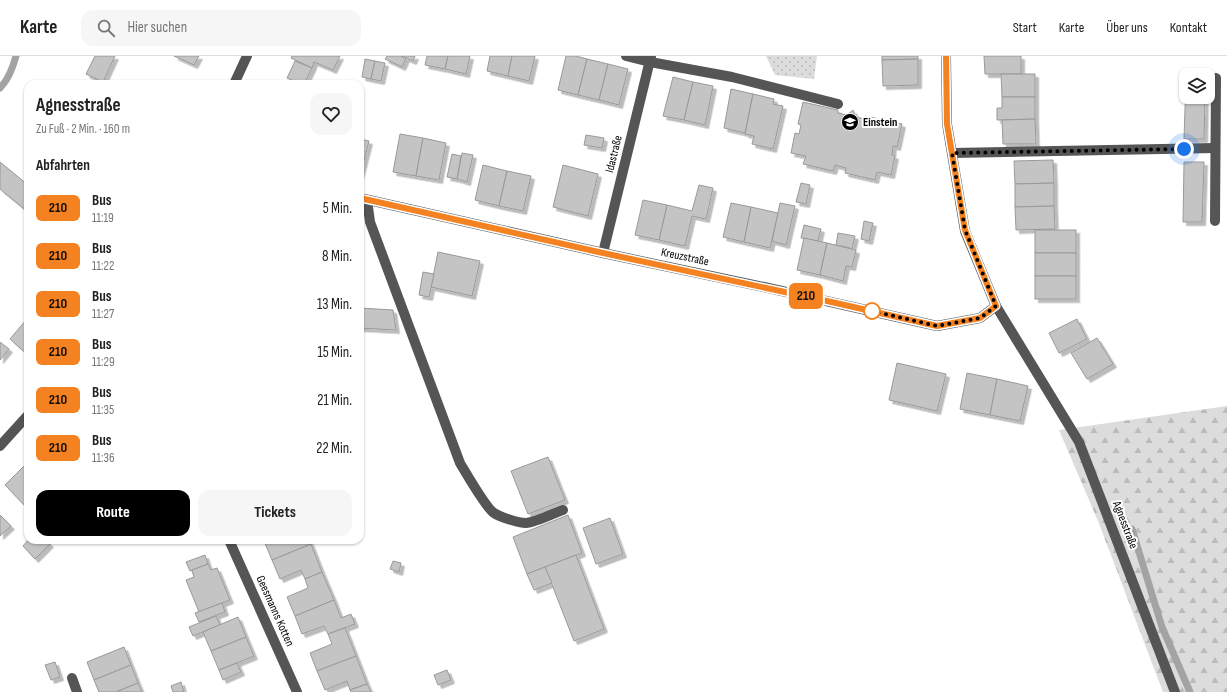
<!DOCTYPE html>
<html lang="de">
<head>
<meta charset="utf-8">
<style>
	body { margin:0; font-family:"Sofia Sans Condensed",sans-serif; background:#f6f6f6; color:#222; height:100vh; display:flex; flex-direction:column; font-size:15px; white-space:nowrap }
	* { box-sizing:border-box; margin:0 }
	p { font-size:13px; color:#767676 }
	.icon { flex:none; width:22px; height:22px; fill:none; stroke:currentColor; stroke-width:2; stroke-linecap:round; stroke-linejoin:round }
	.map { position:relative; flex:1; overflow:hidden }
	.details { position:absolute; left:24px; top:24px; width:340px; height:464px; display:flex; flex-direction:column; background:#fff; border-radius:12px; box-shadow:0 1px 3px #0004 }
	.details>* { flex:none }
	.badge { padding:0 8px; border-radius:6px; font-size:14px; line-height:26px }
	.fabs { position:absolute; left:1179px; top:12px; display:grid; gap:8px }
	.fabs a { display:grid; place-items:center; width:36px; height:36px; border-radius:8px; background:#fff; box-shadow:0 1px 3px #0004; font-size:20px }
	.you { position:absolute; width:20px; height:20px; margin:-10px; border:3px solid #fff; border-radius:50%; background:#1a73e8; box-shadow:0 0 0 6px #1a73e833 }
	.map>.badge { position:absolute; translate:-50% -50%; box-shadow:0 0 0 2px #fff }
	h2 { padding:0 12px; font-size:15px; line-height:36px }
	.round { display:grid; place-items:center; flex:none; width:42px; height:42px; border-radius:12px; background:#f6f6f6 }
	.overview { display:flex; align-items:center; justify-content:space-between; height:68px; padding:0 12px }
	h1 { font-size:19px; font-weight:700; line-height:30px }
	.cta { display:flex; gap:8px; margin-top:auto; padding:8px 12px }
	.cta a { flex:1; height:46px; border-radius:12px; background:#000; color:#fff; font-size:16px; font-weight:700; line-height:46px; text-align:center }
	.cta a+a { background:#f6f6f6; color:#222 }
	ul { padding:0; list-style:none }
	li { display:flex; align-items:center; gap:12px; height:48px; padding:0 12px }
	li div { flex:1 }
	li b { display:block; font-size:15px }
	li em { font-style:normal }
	li .badge { min-width:44px; font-weight:700; text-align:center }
	header { display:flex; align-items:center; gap:24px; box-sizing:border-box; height:56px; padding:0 20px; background:#fff; border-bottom:1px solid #e0e0e0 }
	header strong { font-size:19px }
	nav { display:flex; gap:22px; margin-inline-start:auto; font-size:14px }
	.search { width:280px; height:36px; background:#f6f6f6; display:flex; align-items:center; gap:10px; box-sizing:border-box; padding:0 14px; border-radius:12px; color:#767676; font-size:15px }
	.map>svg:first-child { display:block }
</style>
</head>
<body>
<header>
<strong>Karte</strong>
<div class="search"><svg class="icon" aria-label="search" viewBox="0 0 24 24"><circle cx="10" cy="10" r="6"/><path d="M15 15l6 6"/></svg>Hier suchen</div>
<nav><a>Start</a><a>Karte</a><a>Über uns</a><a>Kontakt</a></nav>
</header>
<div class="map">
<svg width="1227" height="636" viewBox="0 0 1227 636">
	<defs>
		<pattern id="grass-dots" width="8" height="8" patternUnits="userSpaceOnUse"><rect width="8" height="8" fill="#dcdcdc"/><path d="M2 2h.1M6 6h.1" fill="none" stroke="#bbb" stroke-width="1.8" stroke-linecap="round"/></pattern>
		<pattern id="forest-firs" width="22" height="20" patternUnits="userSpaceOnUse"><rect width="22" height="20" fill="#dcdcdc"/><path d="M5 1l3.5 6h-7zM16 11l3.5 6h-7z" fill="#bbb"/></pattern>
		<filter id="shadow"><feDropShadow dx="3.5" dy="3.5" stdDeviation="0" flood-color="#0004"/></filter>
	</defs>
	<rect width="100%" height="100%" fill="#fff"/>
	<polygon fill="url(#grass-dots)" points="766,0 817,0 814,23 775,19"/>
	<polygon fill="url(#forest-firs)" points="1227,350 1227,636 1163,636 1098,465 1059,374"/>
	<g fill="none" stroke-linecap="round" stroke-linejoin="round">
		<g stroke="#a3a3a3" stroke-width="7">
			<path d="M0,32C8,24 13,11 16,0"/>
			<polyline points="1132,473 1162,571 1190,636"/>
		</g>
	</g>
	<g fill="#c4c4c4" stroke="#999" filter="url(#shadow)">
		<polygon points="95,0 115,0 103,26 86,18"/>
		<polygon points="174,0 199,0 194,9"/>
		<polygon points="292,0 340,0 333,14 314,6 312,12 291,2"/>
		<polygon points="387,0 401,0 406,2 402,11 385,3"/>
		<polygon points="401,0 415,0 413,5"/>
		<polygon points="427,0 448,0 445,13 425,9"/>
		<polygon points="448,0 470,0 466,18 445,13"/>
		<polygon points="490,0 512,0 508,20 487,15"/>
		<polygon points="512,0 535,0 529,25 508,20"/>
		<polygon points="566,0 576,0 587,3 578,39 558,34"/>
		<polygon points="882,0 918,0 918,3 882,4"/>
		<polygon points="984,0 1021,0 1021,18 985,18"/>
		<polygon points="365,3 375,5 371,23 362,21"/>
		<polygon points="587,3 608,8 599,44 578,39"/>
		<polygon points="918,3 918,29 883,30 882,4"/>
		<polygon points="295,5 312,12 304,28 300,28 287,22"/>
		<polygon points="375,5 385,7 381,25 371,23"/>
		<polygon points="608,8 628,13 619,49 599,44"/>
		<polygon points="1001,18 1035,18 1035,41 1002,41"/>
		<polygon points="673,21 693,26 684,64 663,60"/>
		<polygon points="1186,23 1186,41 1205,41 1204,83 1184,83"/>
		<polygon points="693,26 713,30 705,69 684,64"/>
		<polygon points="731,33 753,38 745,77 724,72"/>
		<polygon points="753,38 774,43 773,48 783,50 773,93 752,88 754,80 745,78"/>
		<polygon points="1002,41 1035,41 1035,63 997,64 997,52 1002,52"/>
		<polygon points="803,46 838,54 838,57 847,59 853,54 856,61 865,63 865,60 902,68 897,91 893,90 892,99 895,100 891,119 877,116 875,124 845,117 846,112 835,109 833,115 803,108 806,100 791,97 795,77 799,78 801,69 798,68"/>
		<polygon points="1035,63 1036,88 1003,88 1002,64"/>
		<polygon points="400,78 423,82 416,120 393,116"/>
		<polygon points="586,79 604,82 602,92 584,89"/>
		<polygon points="423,82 446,87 439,124 416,120"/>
		<polygon points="360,83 369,85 360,120"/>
		<polygon points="462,97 473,99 467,126 457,123"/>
		<polygon points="452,98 461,100 457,123 447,121"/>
		<polygon points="1053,104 1054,127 1015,128 1014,105"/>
		<polygon points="0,106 28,129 28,156 0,133"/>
		<polygon points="1184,106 1204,106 1202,166 1183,166"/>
		<polygon points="483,109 507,115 499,150 475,144"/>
		<polygon points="563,109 598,118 588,160 553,151"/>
		<polygon points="507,115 531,120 523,155 499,150"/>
		<polygon points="801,127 810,129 806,148 796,146"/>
		<polygon points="1054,127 1054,150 1015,151 1015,128"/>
		<polygon points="699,129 713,132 706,163 692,160 685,190 659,184 667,149 692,155"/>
		<polygon points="643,144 667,149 659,184 635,179"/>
		<polygon points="731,147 751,151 744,186 723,181"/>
		<polygon points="780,147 795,150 786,189 772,185"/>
		<polygon points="1054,150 1055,173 1016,174 1015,151"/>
		<polygon points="751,151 778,157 770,192 744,186"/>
		<polygon points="864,165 873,167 869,185 861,183"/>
		<polygon points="804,169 821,173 818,185 801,182"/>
		<rect x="1035" y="174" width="41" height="23"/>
		<polygon points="838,177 855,180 852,193 850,193 850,192 836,189"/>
		<polygon points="804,182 827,187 820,219 797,214"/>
		<polygon points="827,187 856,194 852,211 846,210 843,225 820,219"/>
		<polygon points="438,196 480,205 472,240 431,231"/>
		<rect x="1035" y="197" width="41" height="23"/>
		<polygon points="423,216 434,218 429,241 419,239"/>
		<rect x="1035" y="220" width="41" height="23"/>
		<polygon points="360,252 393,254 396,274 360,272"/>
		<polygon points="1077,263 1087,283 1059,297 1049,277"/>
		<polygon points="26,264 28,266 28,299 10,283"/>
		<polygon points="1097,282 1113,308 1087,323 1071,297"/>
		<polygon points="0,286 9,293 0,304"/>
		<polygon points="897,307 946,318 937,355 889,344"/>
		<polygon points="967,317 997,323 990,359 960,353"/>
		<polygon points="997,323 1028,330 1020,365 990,359"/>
		<polygon points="548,401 565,444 528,458 511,415"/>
		<polygon points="26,408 28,410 28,453 5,429"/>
		<polygon points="0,459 11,470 0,480"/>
		<polygon points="568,459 582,497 527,518 513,481"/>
		<polygon points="610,462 623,498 596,508 583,472"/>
		<polygon points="28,484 46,484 50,488 35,503 23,490"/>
		<polygon points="268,484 309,484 311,488 272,504 264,485"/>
		<polygon points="311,488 322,516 305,523 301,514 280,523 272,504"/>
		<polygon points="205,499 208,508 190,515 186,506"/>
		<polygon points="576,499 604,573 574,585 545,511"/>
		<polygon points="393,505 401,507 399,516 390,513"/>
		<polygon points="208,508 211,514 217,512 230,544 199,556 186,524 194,521 192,514"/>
		<polygon points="545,511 552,527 534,534 527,518"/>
		<polygon points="322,516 334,544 295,560 287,541 308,532 305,523"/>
		<polygon points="334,544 341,562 351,558 355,568 328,578 324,570 302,578 295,560"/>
		<polygon points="222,547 225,556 199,566 195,557"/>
		<polygon points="216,560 220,569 193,580 189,571"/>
		<polygon points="238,561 246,581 211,595 203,576"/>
		<polygon points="345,572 356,600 317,615 310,597 332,588 328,578"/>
		<polygon points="246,581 254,600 219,614 211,595"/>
		<polygon points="124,591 131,609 94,624 87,606"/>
		<polygon points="356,600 367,628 350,634 347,625 325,634 317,615"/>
		<polygon points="55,606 60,621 51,624 45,609"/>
		<polygon points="237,607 241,616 223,624 219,614"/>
		<polygon points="131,609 138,627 116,636 99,636 94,624"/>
		<polygon points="447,614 451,624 438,629 434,619"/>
		<polygon points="181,626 184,636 173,636 171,630"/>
		<polygon points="138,627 142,636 116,636"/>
		<polygon points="367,628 371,636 351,636 350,634"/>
	</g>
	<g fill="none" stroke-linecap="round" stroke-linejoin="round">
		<g stroke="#555" stroke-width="10">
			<polyline points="626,0 650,6 732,21 838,48"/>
			<polyline points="946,0 947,68 965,175 996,250 1079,386 1175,636"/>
			<polyline points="234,28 247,0"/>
			<polyline points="952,97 1215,92"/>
			<polyline points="360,142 603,197 764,231 937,270 980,262 996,250"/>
			<path d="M367,144L370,166L460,407C466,417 486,452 494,457C500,461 518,467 526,467C536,466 554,457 563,454"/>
			<polyline points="1215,165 1216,22"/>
			<polyline points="603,197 651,0"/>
			<polyline points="0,390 28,359"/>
			<polyline points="229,484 297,636"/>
			<polyline points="72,622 77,636"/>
		</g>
	</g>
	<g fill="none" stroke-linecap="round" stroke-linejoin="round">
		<g stroke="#fff" stroke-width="9">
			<polyline id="line" points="360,142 603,197 827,245 937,270 980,262 996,250 965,174 947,68 946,0"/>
		</g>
		<use href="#line" stroke="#f58220" stroke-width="6"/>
		<polyline stroke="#000" stroke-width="4" stroke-dasharray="0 7.2" points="872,255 937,270 980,262 996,250 965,174 952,97 1184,93"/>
	</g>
	<defs>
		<g id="school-disc" transform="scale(0.9)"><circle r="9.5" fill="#000" stroke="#fff"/><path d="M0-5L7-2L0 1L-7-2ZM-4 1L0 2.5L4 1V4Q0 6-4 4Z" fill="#fff"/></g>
	</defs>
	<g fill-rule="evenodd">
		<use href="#school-disc" x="850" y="66"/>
	</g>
	<circle fill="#fff" stroke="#f58220" stroke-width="2" cx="872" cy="255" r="8"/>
	<g text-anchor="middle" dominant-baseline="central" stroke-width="4" stroke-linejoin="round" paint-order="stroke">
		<g font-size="12" font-weight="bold" fill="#000" stroke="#fff" text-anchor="start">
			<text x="863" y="66">Einstein</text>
		</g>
		<g font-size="12" fill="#000" stroke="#fff">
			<text transform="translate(614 98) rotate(-76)">Idastraße</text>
			<text transform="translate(685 201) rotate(12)">Kreuzstraße</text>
			<text transform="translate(1125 469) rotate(69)">Agnesstraße</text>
			<text transform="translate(275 555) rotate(66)">Geesmanns Kotten</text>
		</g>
	</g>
</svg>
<div class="fabs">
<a><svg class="icon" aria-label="layers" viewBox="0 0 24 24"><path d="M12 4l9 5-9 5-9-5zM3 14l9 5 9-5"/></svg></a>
</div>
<div class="you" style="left:1184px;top:93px"></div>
<b class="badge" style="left:806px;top:240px;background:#f58220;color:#111">210</b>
<section class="details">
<div class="overview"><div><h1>Agnesstraße</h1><p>Zu Fuß · 2 Min. · 160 m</p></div><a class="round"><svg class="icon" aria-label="heart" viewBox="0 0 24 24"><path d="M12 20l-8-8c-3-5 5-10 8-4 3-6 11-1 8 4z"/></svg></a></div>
<h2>Abfahrten</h2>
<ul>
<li><span class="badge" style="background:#f58220;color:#111">210</span><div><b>Bus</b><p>11:19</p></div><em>5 Min.</em></li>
<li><span class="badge" style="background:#f58220;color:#111">210</span><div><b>Bus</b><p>11:22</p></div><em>8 Min.</em></li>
<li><span class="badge" style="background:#f58220;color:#111">210</span><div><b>Bus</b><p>11:27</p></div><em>13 Min.</em></li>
<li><span class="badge" style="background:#f58220;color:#111">210</span><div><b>Bus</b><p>11:29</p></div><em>15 Min.</em></li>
<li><span class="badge" style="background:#f58220;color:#111">210</span><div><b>Bus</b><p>11:35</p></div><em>21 Min.</em></li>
<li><span class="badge" style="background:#f58220;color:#111">210</span><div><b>Bus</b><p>11:36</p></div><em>22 Min.</em></li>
</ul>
<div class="cta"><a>Route</a><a>Tickets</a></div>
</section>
</div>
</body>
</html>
